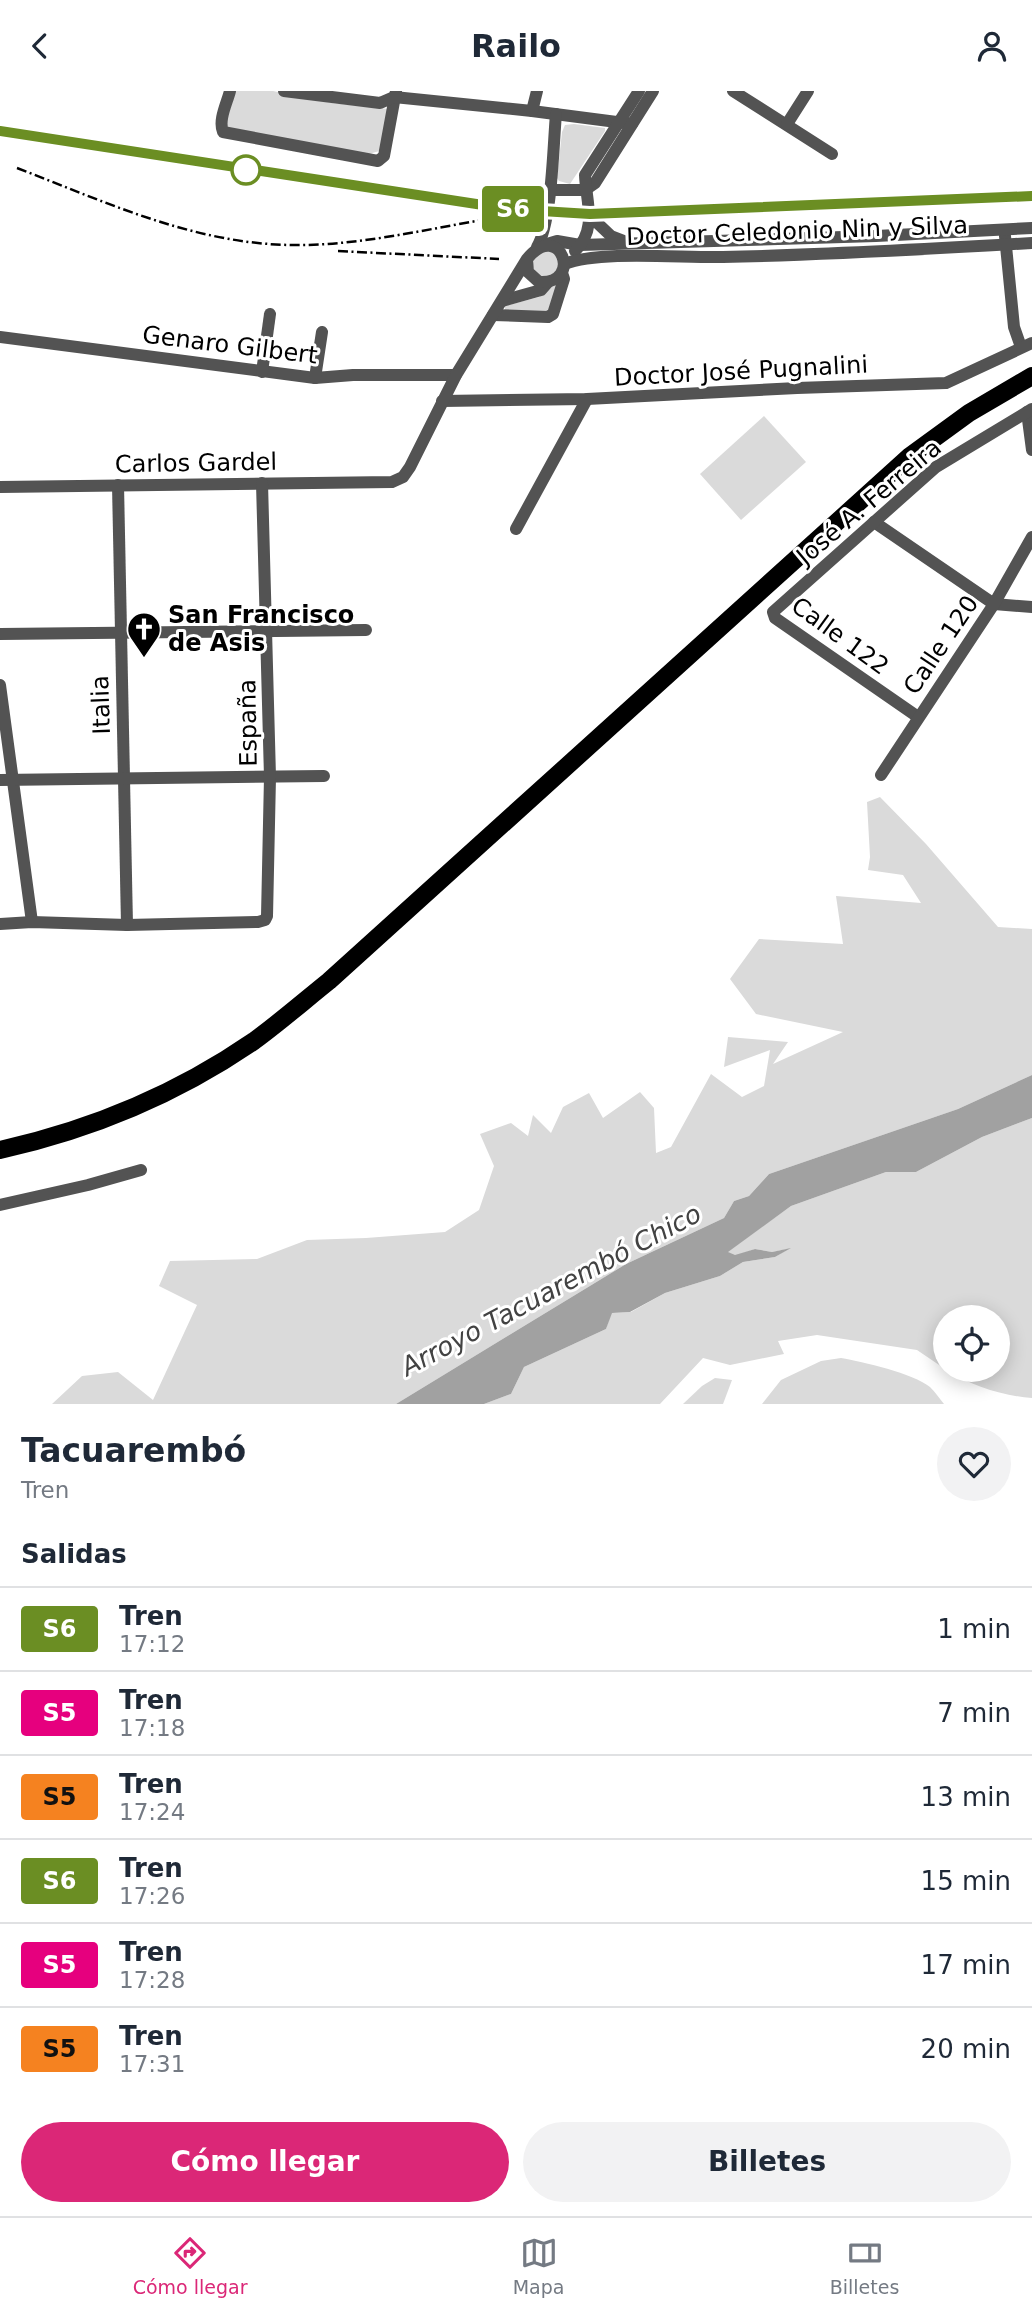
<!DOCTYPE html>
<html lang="es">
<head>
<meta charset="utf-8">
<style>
	body { margin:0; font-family:"DejaVu Sans",sans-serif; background:#f2f2f3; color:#1f2937; height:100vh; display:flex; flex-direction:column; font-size:26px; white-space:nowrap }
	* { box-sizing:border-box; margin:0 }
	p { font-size:23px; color:#747a83 }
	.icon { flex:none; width:38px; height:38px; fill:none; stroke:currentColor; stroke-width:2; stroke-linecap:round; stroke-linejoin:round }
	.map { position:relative; height:1313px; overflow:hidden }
	.panel { display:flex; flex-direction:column; background:#fff; flex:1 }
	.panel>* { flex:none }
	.badge { padding:0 14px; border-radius:5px; font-size:24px; line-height:46px }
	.fabs { position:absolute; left:933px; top:1214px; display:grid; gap:14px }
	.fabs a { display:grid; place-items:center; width:77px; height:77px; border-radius:50%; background:#fff; box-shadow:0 4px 18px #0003; font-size:35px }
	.map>.badge { position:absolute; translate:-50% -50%; box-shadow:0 0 0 4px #fff }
	h2 { padding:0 21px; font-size:26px; line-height:63px }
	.round { display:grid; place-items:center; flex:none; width:74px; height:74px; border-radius:37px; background:#f2f2f3 }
	.summary { display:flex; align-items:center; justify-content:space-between; height:119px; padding:0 21px }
	h1 { font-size:33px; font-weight:700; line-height:52px }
	.button { display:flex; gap:14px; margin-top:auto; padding:14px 21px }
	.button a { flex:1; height:80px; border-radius:42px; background:#db2777; color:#fff; font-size:28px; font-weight:700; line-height:80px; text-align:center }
	.button a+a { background:#f2f2f3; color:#1f2937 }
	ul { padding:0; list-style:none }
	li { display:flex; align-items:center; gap:21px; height:84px; padding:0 21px; border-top:2px solid #e0e1e3 }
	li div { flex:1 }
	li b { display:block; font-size:26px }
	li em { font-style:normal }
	li .badge { min-width:77px; font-weight:700; text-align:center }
	header { display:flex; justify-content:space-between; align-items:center; height:91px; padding:0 21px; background:#fff; font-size:32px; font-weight:700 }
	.tabs { display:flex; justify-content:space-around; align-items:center; height:98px; border-top:2px solid #e0e1e3; background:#fff; font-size:19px; color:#747a83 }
	.tabs a { display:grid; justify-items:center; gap:4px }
	.tabs .on { color:#db2777 }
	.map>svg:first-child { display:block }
</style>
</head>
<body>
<header><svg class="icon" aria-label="back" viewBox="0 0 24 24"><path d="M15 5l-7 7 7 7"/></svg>Railo<svg class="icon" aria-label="person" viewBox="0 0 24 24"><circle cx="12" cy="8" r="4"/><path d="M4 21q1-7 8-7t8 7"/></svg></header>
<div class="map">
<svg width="1032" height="1313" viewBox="0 0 1032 1313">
	<rect width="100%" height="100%" fill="#fff"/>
	<g fill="#dadada">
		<polygon points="227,0 273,0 332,12 389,18 383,59 365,64 220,46"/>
		<polygon points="574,33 605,37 605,40 570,93 559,90 557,87 562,41 565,34"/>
		<circle cx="546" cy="173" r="13"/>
		<polygon points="560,187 549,221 505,220 505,215 539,206"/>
		<polygon points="764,325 806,371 741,429 700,383"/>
		<polygon points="880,706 926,753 998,836 1032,838 1032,984 958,1018 769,1083 749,1105 734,1110 724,1127 626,1173 396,1313 52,1313 82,1285 118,1281 153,1309 197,1214 159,1195 170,1170 257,1168 307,1149 366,1147 445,1141 479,1119 494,1075 480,1043 511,1032 528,1045 533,1024 551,1042 563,1016 589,1002 603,1027 640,1001 654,1017 656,1062 671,1056 711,983 742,1006 764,995 770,959 724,976 728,946 788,951 773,973 843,941 756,923 730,888 759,848 843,853 836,805 921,812 903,784 868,779 870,766 867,711"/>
		<path d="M1032,1027V1307C1004,1305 971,1295 947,1279H998V1227H945V1278L917,1259L817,1244L778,1250L784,1263L730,1274L703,1267L660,1313H484L511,1303L524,1276L606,1238L611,1222L631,1221L665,1202L720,1185L743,1171L775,1166L788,1158L772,1161L755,1158L735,1165L727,1161L791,1115L886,1081H916L982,1046Z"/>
		<path d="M841,1267C863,1271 913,1282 930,1296C935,1301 940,1308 944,1313H762L781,1289L821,1270Z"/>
		<polygon points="715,1287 732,1289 723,1313 683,1313 702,1295"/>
	</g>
	<polygon fill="#a1a1a1" points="1032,984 1032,1027 982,1046 916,1081 886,1081 791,1115 728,1161 735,1164 755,1158 772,1161 791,1157 775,1166 743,1171 720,1185 665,1202 630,1221 612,1222 606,1238 524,1276 511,1303 484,1313 396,1313 626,1173 724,1127 734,1110 749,1105 769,1083 958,1018"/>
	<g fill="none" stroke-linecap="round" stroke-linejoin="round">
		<g stroke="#535353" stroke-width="12">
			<path d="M230,0C227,12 218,29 223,41L378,70L384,65L396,0"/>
			<polyline points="284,0 380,12 394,6 532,20 632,33"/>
			<polyline points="733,0 832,63"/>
			<polyline points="532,20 537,0"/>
			<polyline points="787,33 808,0"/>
			<polyline points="549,99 585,99"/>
			<polyline points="585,99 595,92 653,0"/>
			<polyline points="591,126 611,145 624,150"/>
			<polyline points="1005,145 1014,236 1021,256"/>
			<polyline points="547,153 557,150 580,154 876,145 1032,137"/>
			<path d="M537,156C552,131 553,56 556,23"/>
			<path d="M575,160C598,138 586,111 585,84L639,0"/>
			<path d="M564,173C602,159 680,167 723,166C826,164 929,158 1032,152"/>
			<polyline points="502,210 541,199 548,191"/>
			<polyline points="493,224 548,226 553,223 564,188 562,182"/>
			<polyline points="0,246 315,287 353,284 456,284"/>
			<polyline points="262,281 270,223"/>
			<polyline points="315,287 322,241"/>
			<polyline points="442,310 587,308 797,297 946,292 1032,252"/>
			<polyline points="1027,321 1032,359"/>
			<polyline points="118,394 127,834"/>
			<path d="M0,396L392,391L403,386L410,376L456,284L527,168C560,127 584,194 539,191L528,181L527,168"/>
			<polyline points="874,431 994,513 1032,516"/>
			<polyline points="516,438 587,308"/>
			<polyline points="0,543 366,539"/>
			<polyline points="0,594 32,831"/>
			<polyline points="918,626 775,527 773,521 936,376 1032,318"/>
			<polyline points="881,684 994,513 1032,446"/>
			<polyline points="0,689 324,685"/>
			<polyline points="0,833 32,831 127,834 258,831 265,829 267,825 270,686 262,392"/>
			<polyline points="0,1114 88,1094 141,1079"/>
		</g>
		<path stroke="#000" stroke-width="18" d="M0,1059C90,1039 177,1003 254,950C280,931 304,910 329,890L910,365L969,322L1032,285"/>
		<g stroke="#000" stroke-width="2.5" stroke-dasharray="10 3.5 2 3.5" stroke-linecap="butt">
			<polyline points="0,40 509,118 590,123 1032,105"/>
			<path d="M17,77C111,113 200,156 304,154C367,153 432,137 494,127"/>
			<polyline points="338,160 499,168"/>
		</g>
	</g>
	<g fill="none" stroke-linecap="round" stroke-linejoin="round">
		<g stroke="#fff" stroke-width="16">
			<polyline id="line" points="0,40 509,118 590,123 1032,105"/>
		</g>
		<use href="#line" stroke="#6b8e23" stroke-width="10"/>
	</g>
	<defs>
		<g id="church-pin" transform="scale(1.75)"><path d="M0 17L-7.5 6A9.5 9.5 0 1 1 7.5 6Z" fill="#000" stroke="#fff"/><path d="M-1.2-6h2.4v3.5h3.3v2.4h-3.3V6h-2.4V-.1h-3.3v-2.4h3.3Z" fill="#fff"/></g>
	</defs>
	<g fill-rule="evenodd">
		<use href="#church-pin" x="144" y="538"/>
	</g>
	<circle fill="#fff" stroke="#6b8e23" stroke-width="3.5" cx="246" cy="79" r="14"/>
	<g text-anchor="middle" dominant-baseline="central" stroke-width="6" stroke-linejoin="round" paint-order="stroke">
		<g font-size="24" fill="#000" stroke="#fff">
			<text transform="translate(797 140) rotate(-2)">Doctor Celedonio Nin y Silva</text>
			<text transform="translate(230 254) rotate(7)">Genaro Gilbert</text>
			<text transform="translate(741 280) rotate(-3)">Doctor José Pugnalini</text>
			<text transform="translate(196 372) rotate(-1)">Carlos Gardel</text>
			<text transform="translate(869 411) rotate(-40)">José A. Ferreira</text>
			<text transform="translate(840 545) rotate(36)">Calle 122</text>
			<text transform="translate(941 554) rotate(-56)">Calle 120</text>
			<text transform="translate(101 614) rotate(-92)">Italia</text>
			<text transform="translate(248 632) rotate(-91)">España</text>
		</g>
		<g font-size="24" font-weight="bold" fill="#000" stroke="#fff" text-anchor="start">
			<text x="168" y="524">San Francisco<tspan x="168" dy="28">de Asis</tspan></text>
		</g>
		<g font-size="26" font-style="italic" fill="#424242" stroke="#fff">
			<text transform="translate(551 1199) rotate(-28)">Arroyo Tacuarembó Chico</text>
		</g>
	</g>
</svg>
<div class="fabs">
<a><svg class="icon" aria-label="locate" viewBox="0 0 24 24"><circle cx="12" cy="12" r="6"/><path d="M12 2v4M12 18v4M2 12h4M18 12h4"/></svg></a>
</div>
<b class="badge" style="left:513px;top:118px;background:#6b8e23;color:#fff">S6</b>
</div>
<section class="panel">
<div class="summary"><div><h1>Tacuarembó</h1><p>Tren</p></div><a class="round"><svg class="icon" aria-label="heart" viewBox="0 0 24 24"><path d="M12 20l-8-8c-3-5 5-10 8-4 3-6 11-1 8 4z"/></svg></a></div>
<h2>Salidas</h2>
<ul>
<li><span class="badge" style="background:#6b8e23;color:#fff">S6</span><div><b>Tren</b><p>17:12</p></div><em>1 min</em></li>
<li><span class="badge" style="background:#e6007e;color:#fff">S5</span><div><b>Tren</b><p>17:18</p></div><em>7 min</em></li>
<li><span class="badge" style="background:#f58220;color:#111">S5</span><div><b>Tren</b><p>17:24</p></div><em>13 min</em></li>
<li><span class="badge" style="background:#6b8e23;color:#fff">S6</span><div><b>Tren</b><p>17:26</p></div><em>15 min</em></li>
<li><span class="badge" style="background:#e6007e;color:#fff">S5</span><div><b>Tren</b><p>17:28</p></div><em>17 min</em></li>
<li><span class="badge" style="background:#f58220;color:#111">S5</span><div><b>Tren</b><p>17:31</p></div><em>20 min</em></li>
</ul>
<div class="button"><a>Cómo llegar</a><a>Billetes</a></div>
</section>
<nav class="tabs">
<a class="on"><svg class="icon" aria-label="directions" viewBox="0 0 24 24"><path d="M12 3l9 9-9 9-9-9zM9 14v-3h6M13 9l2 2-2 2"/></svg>Cómo llegar</a>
<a><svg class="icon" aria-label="map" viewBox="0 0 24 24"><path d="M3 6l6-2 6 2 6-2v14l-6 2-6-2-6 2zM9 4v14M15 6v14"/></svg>Mapa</a>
<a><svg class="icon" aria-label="tickets" viewBox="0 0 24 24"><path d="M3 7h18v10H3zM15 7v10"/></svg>Billetes</a>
</nav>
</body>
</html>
